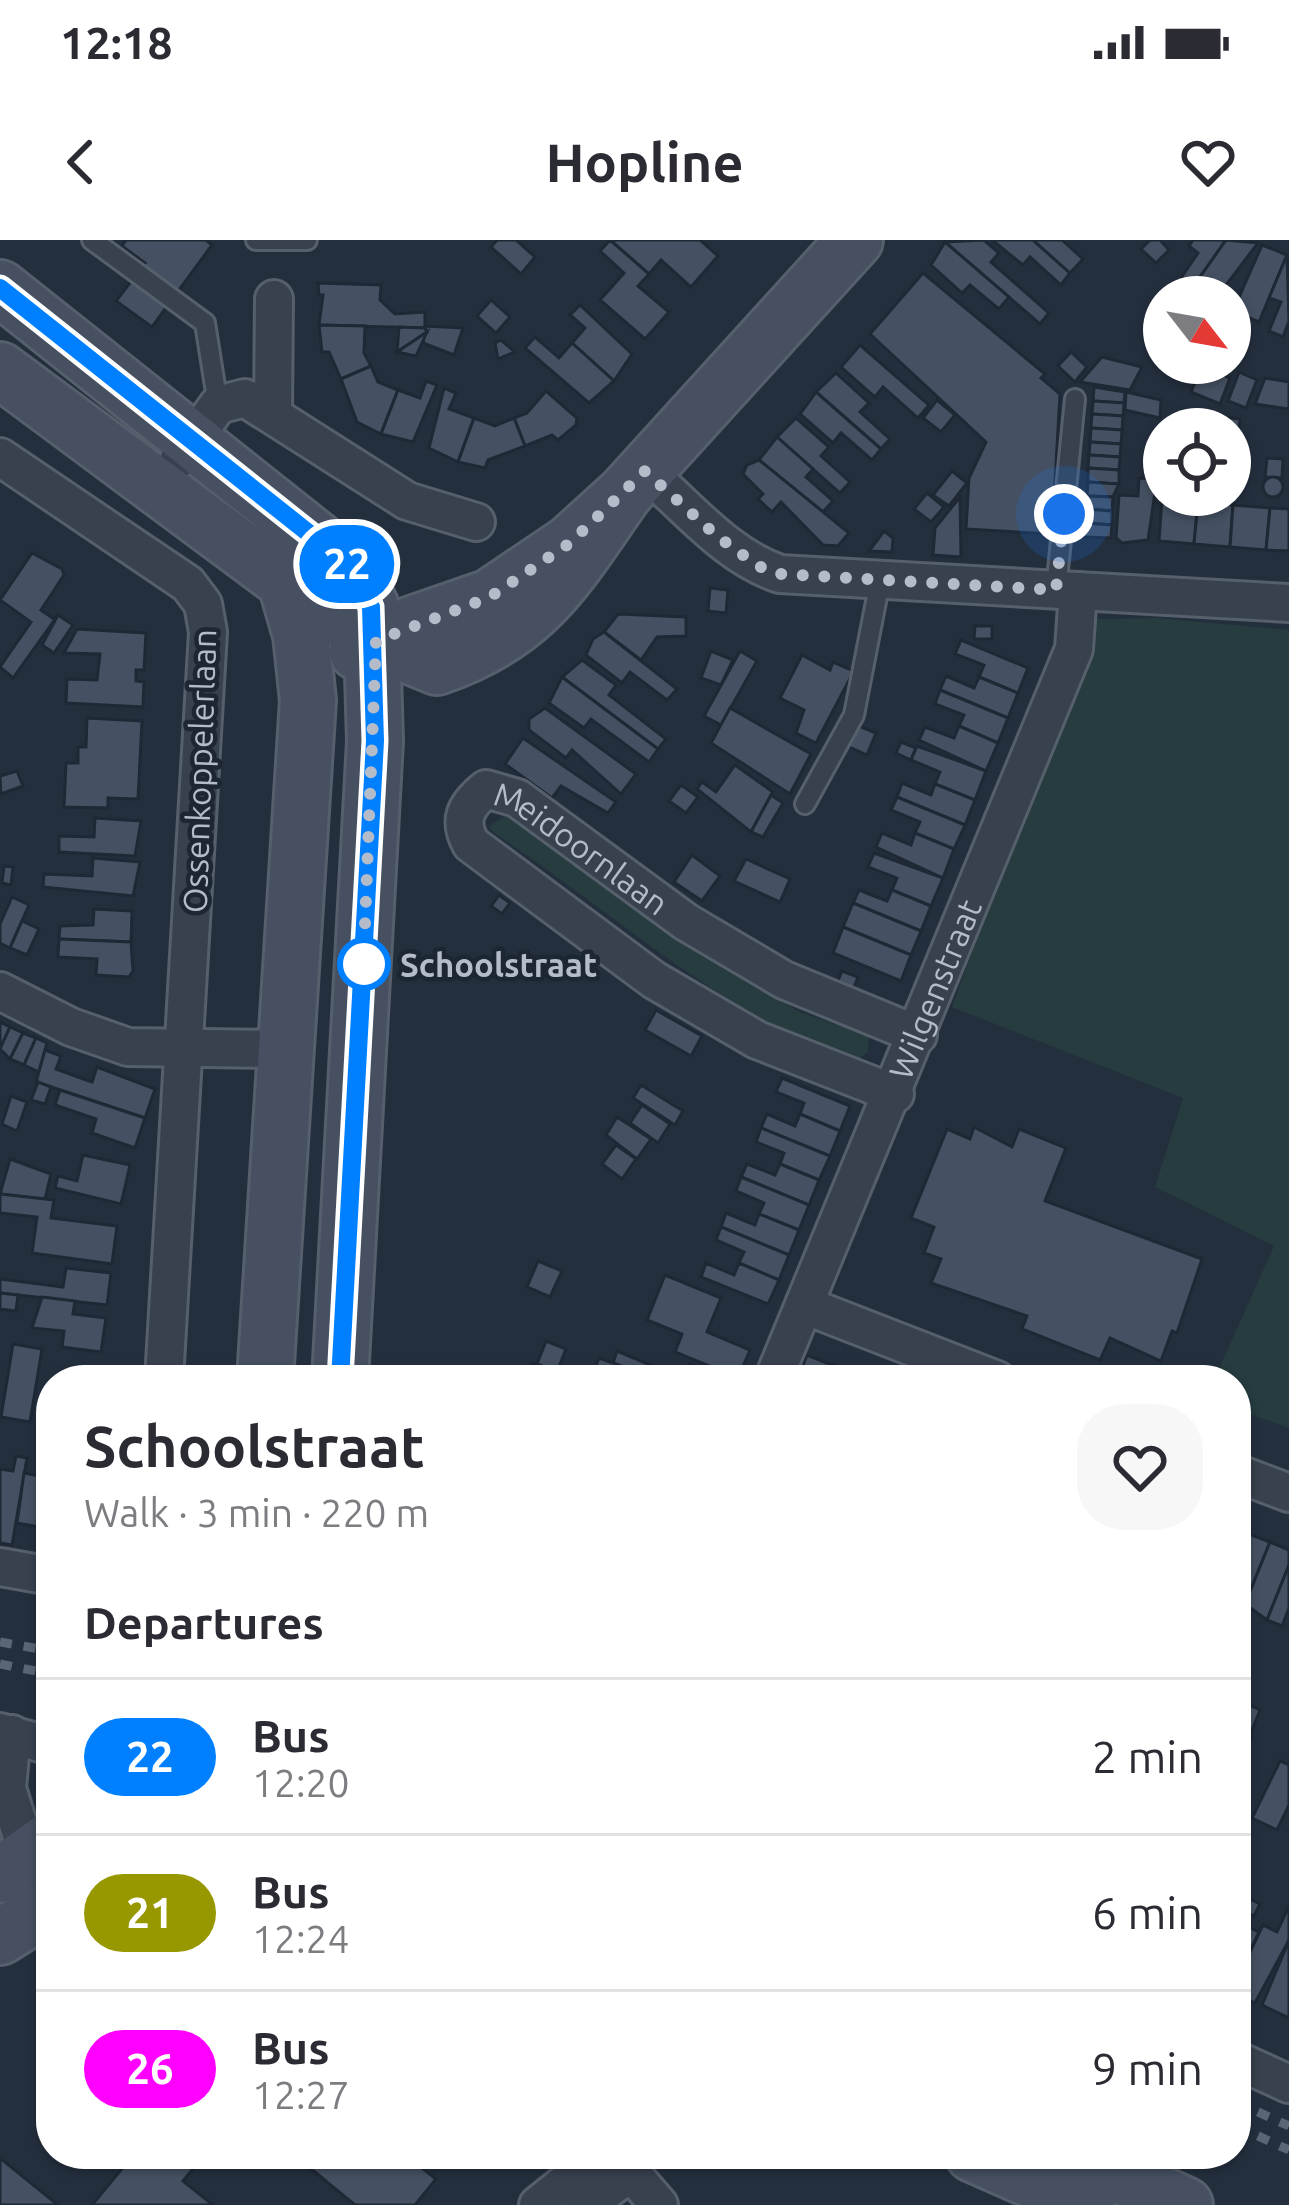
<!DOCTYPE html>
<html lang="en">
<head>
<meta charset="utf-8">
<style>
	body { margin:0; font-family:Ubuntu,sans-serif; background:#f7f7f7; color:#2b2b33; height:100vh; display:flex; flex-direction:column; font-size:45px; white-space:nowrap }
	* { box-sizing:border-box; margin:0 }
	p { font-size:39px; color:#7c7c81 }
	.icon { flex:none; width:66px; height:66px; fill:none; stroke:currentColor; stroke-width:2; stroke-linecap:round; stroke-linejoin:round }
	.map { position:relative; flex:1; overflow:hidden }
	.drawer { position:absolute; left:36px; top:1125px; width:1215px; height:804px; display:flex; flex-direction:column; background:#fff; border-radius:48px; box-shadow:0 3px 9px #0004 }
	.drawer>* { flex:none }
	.badge { padding:0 24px; border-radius:39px; font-size:42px; line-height:78px }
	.needle { width:78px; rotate:121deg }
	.buttons { position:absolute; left:1143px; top:36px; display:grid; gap:24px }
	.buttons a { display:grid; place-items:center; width:108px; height:108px; border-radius:50%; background:#fff; box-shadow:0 3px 9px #0004; font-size:60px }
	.you { position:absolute; width:60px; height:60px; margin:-30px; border:9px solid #fff; border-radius:50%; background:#1a73e8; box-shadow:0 0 0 18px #1a73e833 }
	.map>.badge { position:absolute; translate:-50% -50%; box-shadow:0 0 0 6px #fff }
	h2 { padding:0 48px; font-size:45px; line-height:108px }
	.round { display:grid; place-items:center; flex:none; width:126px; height:126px; border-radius:48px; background:#f7f7f7 }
	.overview { display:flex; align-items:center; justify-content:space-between; height:204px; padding:0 48px }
	h1 { font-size:57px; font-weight:700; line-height:90px }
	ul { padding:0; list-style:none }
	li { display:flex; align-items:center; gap:36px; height:156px; padding:0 48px; border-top:3px solid #e1e1e2 }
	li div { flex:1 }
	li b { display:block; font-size:45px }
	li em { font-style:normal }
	li .badge { min-width:132px; font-weight:700; text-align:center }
	.status { display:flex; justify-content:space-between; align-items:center; height:84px; padding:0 60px; background:#fff; direction:ltr }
	.status svg { height:33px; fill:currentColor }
	header { display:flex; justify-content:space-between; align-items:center; height:156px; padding:0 48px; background:#fff; font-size:54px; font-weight:700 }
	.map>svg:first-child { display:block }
</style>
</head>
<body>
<div class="status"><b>12:18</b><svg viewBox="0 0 49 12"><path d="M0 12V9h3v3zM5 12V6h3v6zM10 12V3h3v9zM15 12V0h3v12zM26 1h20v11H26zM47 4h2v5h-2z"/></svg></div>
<header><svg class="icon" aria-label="back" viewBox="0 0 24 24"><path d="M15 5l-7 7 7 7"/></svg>Hopline<svg class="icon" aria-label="heart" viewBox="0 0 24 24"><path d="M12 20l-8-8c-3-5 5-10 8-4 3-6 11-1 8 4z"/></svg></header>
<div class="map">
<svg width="1289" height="1965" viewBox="0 0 1289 1965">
	<rect width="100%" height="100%" fill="#242f3e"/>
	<g fill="#263c3f">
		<polygon points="1157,378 1289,390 1289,1188 1236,1169 1236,1140 1214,1140 1274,1006 1155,947 1183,858 952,767 1093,379"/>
		<path d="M507,575L744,741L802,773L869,795L868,812L860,818C755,802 589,653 494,593L489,586Z"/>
	</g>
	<g fill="#455162" stroke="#1f2835" stroke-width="3">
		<polygon points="126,0 206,0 212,5 152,87 116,61 145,23 122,6"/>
		<polygon points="497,0 516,0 535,17 521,34 491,7"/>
		<polygon points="610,0 700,0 718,16 691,47 661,20 649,34"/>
		<polygon points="610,0 649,34 638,46 669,72 645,99 600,60 624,33 600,11"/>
		<polygon points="984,0 999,13 991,22 1049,73 1040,84 945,2"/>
		<polygon points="992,0 1033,0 1070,33 1061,45 1030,17 1023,25"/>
		<polygon points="1033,0 1062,0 1083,19 1070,33"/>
		<polygon points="1150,0 1160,0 1169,10 1156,23 1141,9"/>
		<polygon points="1193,0 1226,0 1186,57 1168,57 1198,13 1189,6"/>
		<polygon points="1226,0 1258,3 1217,57 1186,57"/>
		<polygon points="945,2 1009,57 999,69 970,45 962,53 931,25"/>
		<polygon points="1262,5 1287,15 1259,82 1233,71"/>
		<polygon points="1287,15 1289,81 1283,97 1269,91 1281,62 1269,58"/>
		<polygon points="923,33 1045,134 1041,138 1060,154 1052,294 966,289 969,238 986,202 870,94"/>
		<polygon points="318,43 381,45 380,60 395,74 425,72 425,88 319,85 323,55 319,55"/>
		<polygon points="491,60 510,77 496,93 477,76"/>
		<polygon points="580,65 632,114 614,141 572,103 585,88 570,75"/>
		<polygon points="319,85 365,86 364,113 371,126 341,139 329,112 322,112"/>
		<polygon points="425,86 463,88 454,115 423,103"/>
		<polygon points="399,87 425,88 427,92 397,112"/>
		<polygon points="427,92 416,116 397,112"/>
		<polygon points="535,97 559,118 572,103 614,141 589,163 525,108"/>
		<polygon points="501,100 515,112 498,119 495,103"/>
		<polygon points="860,105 929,165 918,178 883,147 875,157 841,127"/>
		<polygon points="1071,112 1087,127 1075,142 1058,126"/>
		<polygon points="1102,117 1142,127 1130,150 1080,142"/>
		<polygon points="371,126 378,142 398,150 381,194 357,182 341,139"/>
		<polygon points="1202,126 1230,138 1220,164 1191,152"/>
		<polygon points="1239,132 1257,140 1246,168 1228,161"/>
		<polygon points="836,133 869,163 860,172 890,199 881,209 816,152"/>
		<polygon points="1265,138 1289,142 1289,169 1255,164"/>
		<polygon points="426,141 437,145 413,202 381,194 398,150 420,158"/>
		<polygon points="1094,147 1125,152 1124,163 1093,161"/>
		<polygon points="444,148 456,153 449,169 474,178 458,222 429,208"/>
		<polygon points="546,151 577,178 576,185 558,200 552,195 525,206 514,178 527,173"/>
		<polygon points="816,152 881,209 872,220 841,193 833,203 800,174"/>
		<polygon points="1126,152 1161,160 1160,178 1125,170"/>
		<polygon points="937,160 955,175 941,192 923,178"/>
		<polygon points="1093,161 1124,163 1123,176 1092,174"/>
		<polygon points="1092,174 1123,176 1122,190 1091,188"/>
		<polygon points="1214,176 1240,179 1238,201 1230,201 1230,189 1212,189"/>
		<polygon points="474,178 495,186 514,178 525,206 488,220 485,228 458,222"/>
		<polygon points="796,178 829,207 821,216 850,242 840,253 777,197"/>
		<polygon points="1091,188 1122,190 1121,204 1090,202"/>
		<polygon points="777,197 813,229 806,237 833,261 823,272 759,220"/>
		<polygon points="1090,202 1121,204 1120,217 1089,215"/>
		<polygon points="1089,215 1120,217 1119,230 1088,228"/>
		<polygon points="1267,218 1283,219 1282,238 1265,237"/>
		<polygon points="759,220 849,293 838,306 823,305 781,262 772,272 758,259 763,254 743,234 747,225"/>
		<polygon points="1088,228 1119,230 1119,244 1088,242"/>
		<polygon points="952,231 967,243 949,266 933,255"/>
		<circle cx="1273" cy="247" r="10"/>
		<polygon points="1139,238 1157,239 1148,300 1122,303 1116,298 1119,255 1138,256"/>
		<polygon points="1088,242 1119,244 1113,257 1087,256"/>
		<polygon points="927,253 944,267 931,282 914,269"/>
		<polygon points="1087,256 1113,257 1112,271 1086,269"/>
		<polygon points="960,257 961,317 933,315 935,288"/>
		<polygon points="1162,259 1198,262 1194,304 1159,301"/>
		<polygon points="1198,262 1233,265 1230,307 1194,304"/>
		<polygon points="1233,265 1270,268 1266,310 1230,307"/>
		<polygon points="1270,268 1289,269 1289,311 1266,310"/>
		<polygon points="1086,269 1112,271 1112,285 1085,283"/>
		<polygon points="1085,283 1112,285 1111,298 1084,297"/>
		<polygon points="884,291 893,298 892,312 869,311"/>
		<polygon points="32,313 62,329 64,335 41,370 54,379 58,375 13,438 0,427 31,382 0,360"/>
		<polygon points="710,348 728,350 726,373 708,371"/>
		<polygon points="618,374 686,377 686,396 657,397 641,420 604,392"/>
		<polygon points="58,375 73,385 54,413 42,405"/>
		<polygon points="975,386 992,386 992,399 974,399"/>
		<polygon points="77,389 146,393 144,430 136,430 136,441 144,442 143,467 66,463 67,439 97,440 100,414 64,413"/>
		<polygon points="604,392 677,449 667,460 630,432 622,443 586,415 593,399"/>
		<polygon points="961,400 1028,428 1018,453 979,437 984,425 955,414"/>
		<polygon points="711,411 733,420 721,445 701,438"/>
		<polygon points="740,411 757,421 721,485 704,476"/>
		<polygon points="802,415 830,430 833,422 854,431 816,503 796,493 804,470 780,458"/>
		<polygon points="582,420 616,445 609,455 666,499 658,509 562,437"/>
		<polygon points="946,436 974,448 979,437 1018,453 1008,478 940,450"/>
		<polygon points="562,437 658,509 649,522 591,479 584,488 549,463"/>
		<polygon points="940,450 1008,478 998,503 959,486 964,475 935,464"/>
		<polygon points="545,468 636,534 621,554 572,510 566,518 529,490 529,479"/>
		<polygon points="730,468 811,514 790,554 711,503"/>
		<polygon points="87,478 142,481 138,559 108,558 108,568 64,567 66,523 78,523 78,507 86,507"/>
		<polygon points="854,484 876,493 867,515 845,505"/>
		<polygon points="959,486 998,503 986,531 919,500 925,487 954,498"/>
		<polygon points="523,498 616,562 608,573 561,546 552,558 505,524"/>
		<polygon points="901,502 916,508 911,520 896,513"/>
		<polygon points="917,506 986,531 975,560 935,544 940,532 911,520"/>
		<polygon points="735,525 773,552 751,592 697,549 702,542 716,552"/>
		<polygon points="17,531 23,546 1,554 0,536"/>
		<polygon points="902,543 931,555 935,544 975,560 965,585 897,557"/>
		<polygon points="681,545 698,557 686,573 669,561"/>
		<polygon points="771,555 783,563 763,597 751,592"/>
		<polygon points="897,557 965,585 954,609 915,593 920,582 891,570"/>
		<polygon points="95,578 141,581 135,616 59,612 59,596 94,597"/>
		<polygon points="882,593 911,605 915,593 954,609 943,638 876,607"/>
		<polygon points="874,613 943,638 931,666 892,650 897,638 868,627"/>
		<polygon points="692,615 720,636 702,661 674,642"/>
		<polygon points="93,618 140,622 133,656 43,647 44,634 92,636"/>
		<polygon points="746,619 790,639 780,662 734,641"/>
		<polygon points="4,626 13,627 11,645 2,643"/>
		<polygon points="859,650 887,661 892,650 931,666 921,691 853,663"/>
		<polygon points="499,655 510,663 502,674 491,666"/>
		<polygon points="12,657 29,665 10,708 0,703 0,684"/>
		<polygon points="853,663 921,691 911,715 843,687"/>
		<polygon points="94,669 132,671 131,702 59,699 60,686 93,685"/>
		<polygon points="22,681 39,689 27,715 10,708"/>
		<polygon points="843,687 911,715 901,741 833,713"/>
		<polygon points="59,699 131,702 133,731 129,737 96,735 97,719 58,717"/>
		<polygon points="842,731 858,737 853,750 837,743"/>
		<polygon points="656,770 702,796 691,816 645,790"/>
		<polygon points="0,782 10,787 0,809"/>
		<polygon points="10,787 23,793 10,819 0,809"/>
		<polygon points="23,793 36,798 24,825 10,819"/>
		<polygon points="36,798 47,803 39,832 24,825"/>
		<polygon points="45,810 61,816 56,829 92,842 97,827 155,849 145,878 36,842"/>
		<polygon points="782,838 850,866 840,891 800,874 804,863 776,852"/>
		<polygon points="38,842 51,847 45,864 31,860"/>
		<polygon points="641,845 683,871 675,885 633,858"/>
		<polygon points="60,850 145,878 135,908 92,893 96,879 55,865"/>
		<polygon points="11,856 27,862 17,891 2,884"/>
		<polygon points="642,865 670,884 658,903 630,883"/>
		<polygon points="767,874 795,886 800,874 840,891 830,916 761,888"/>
		<polygon points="617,877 651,899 637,919 606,895"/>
		<polygon points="974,887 1012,907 1019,889 1066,908 1045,961 1202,1019 1177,1093 1172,1091 1161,1121 1110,1098 1100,1120 1022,1089 1027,1076 931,1043 941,1019 924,1013 934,987 911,978 947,889 970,899"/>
		<polygon points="761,888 830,916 819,940 780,924 784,913 756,902"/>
		<polygon points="616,905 636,919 622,939 602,924"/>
		<polygon points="83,915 130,925 121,964 55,948 58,936 77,941"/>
		<polygon points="10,919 51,934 45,959 0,954"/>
		<polygon points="747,924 775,935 780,924 819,940 809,965 741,937"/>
		<polygon points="741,937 809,965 799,990 759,974 764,963 736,951"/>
		<polygon points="0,954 54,960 51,978 117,986 112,1024 32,1013 37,977 0,973"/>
		<polygon points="726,973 755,985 759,974 799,990 789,1015 721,987"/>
		<polygon points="721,987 789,1015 779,1040 739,1023 744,1012 716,1000"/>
		<polygon points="538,1021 562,1031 550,1057 527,1047"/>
		<polygon points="706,1023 734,1035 739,1023 779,1040 768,1064 701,1037"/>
		<polygon points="66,1028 111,1033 107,1065 0,1053 0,1039 63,1047"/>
		<polygon points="665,1035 721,1058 707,1092 750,1110 738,1138 675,1112 682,1094 647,1080"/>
		<polygon points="0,1053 18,1055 16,1071 0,1069"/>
		<polygon points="42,1057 75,1061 73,1074 106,1078 101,1112 62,1107 64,1091 32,1088"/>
		<polygon points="546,1101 566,1109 557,1132 537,1124"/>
		<polygon points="13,1104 42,1109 30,1182 1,1177"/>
		<polygon points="617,1111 665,1131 682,1140 655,1140 613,1123"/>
		<polygon points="807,1115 832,1125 827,1140 797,1140"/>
		<polygon points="599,1118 613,1123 655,1140 615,1140 594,1131"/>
		<polygon points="532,1123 575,1140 526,1140"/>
		<polygon points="689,1124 727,1140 683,1140"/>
		<polygon points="832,1125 857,1135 855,1140 827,1140"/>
		<polygon points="16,1216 27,1218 12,1305 0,1303 0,1229 13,1231"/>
		<polygon points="24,1233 51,1238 45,1288 17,1283"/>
		<polygon points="1244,1292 1270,1302 1245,1364 1236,1360 1236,1312"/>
		<polygon points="1270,1302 1289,1310 1289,1325 1267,1380 1245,1364"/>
		<polygon points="1289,1325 1289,1368 1282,1386 1267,1380"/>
		<polygon points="1236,1422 1247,1426 1237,1451 1236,1451"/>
		<polygon points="1236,1459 1260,1470 1250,1495 1236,1484"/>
		<polygon points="1236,1489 1252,1497 1236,1530"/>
		<polygon points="1280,1521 1289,1525 1289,1565 1277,1590 1252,1578"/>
		<polygon points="1250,1659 1260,1664 1254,1676 1244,1671"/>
		<polygon points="1289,1666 1289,1700 1255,1763 1236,1754 1236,1741 1263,1685 1277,1692"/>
		<polygon points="1242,1684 1259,1692 1236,1741 1236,1686"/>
		<polygon points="1288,1703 1289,1703 1289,1778 1262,1765"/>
		<polygon points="134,1914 205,1914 183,1941 213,1965 92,1965"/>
		<polygon points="293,1914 405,1914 436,1939 415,1965 355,1965"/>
		<polygon points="0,1918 58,1965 0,1965"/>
	</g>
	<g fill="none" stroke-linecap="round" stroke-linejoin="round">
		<g stroke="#565f6c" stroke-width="24">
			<g id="lane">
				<polyline points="92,0 205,83 218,165"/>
				<polyline points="256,0 307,0"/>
				<polyline points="1056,350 1075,159"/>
				<polyline points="805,564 854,475 880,341"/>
			</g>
		</g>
		<g stroke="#565f6c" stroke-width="42">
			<g id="street">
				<polyline points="273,174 274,59"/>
				<polyline points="0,217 188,344 203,364 208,392 164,1140"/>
				<polyline points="179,219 218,165 245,158 407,261 476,282"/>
				<path d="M645,231C687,266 726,316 780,334L1289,363"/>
				<polyline points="0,751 71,787 128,807 285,809"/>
				<path id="s1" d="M895,854L757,800L654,740L471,604C458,580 465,566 486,549L517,558L686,682L784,740L918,795"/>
				<polyline points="804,1065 997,1140"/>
				<path id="s2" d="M773,1140L1074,409L1078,351"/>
				<polyline points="1236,1233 1289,1253"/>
				<polyline points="0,1327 51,1336"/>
				<polyline points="0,1492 51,1506"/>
				<polyline points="12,1494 7,1548 34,1636"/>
				<polyline points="1236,1820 1289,1844"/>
				<polyline points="615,1914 659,1965"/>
				<polyline points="538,1965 602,1914"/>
				<polyline points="586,1965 633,1931"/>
			</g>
		</g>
		<g stroke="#565f6c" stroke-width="60">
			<g id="secondary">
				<polyline points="0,48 350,326 371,367 375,501 340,1140"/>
				<path d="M0,130L303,355L376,402L437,427C538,392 566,337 625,253"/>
				<polyline points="357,412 412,384 490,357 570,303 625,253 855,0"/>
				<polyline points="265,1140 308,460 301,395 286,343"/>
				<polyline points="0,1635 51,1599"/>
				<polyline points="0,1697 51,1665"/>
				<polyline points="973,1914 1088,1965"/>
				<polyline points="1073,1914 1185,1965"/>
			</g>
		</g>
		<use href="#lane" stroke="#38414e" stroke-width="18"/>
		<use href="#street" stroke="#38414e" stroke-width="36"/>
		<use href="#secondary" stroke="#465061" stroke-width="54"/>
		<g stroke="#5a6575" stroke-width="9" stroke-dasharray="12 12" stroke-linecap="butt">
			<polyline points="0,1402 51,1411"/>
			<polyline points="0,1424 51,1434"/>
			<polyline points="1236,1862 1289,1886"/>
			<polyline points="1236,1886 1289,1910"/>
		</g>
	</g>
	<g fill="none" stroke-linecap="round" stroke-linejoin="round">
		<g stroke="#fff" stroke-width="27">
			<polyline id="line" points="0,48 350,326 371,367 375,501 340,1140"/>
		</g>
		<use href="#line" stroke="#0080ff" stroke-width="18"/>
		<polyline stroke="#b4bcc9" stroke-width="12" stroke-dasharray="0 21.6" points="364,724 363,736 376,401 490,357 570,303 645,231 717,296 758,326 780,334 1056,350 1064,274"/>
	</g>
	<circle fill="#fff" stroke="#0080ff" stroke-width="6" cx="364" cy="724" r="24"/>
	<g text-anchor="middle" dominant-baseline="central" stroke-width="9" stroke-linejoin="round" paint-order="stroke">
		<g font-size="33" fill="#b4bcc9" stroke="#1d2633">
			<text transform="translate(199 531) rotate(-88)">Ossenkoppelerlaan</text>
			<text stroke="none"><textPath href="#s1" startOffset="672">Meidoornlaan</textPath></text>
			<text stroke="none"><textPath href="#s2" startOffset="423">Wilgenstraat</textPath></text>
		</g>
		<g font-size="33" font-weight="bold" fill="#b4bcc9" stroke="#1d2633" text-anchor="start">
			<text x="400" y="724">Schoolstraat</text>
		</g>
	</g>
</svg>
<div class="buttons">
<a><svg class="needle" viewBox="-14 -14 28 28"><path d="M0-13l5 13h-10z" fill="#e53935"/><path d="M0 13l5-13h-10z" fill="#7c7c81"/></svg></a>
<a><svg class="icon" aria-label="locate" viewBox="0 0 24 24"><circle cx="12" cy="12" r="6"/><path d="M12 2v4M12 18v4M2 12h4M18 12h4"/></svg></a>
</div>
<div class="you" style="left:1064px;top:274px"></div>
<b class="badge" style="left:347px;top:324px;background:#0080ff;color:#fff">22</b>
<section class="drawer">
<div class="overview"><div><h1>Schoolstraat</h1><p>Walk · 3 min · 220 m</p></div><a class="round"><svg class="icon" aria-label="heart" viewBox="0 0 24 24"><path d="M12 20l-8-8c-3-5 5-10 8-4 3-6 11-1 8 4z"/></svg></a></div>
<h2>Departures</h2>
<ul>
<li><span class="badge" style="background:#0080ff;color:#fff">22</span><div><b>Bus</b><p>12:20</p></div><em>2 min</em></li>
<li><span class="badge" style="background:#979700;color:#fff">21</span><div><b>Bus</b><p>12:24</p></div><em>6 min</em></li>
<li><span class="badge" style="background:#f0f;color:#fff">26</span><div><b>Bus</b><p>12:27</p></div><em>9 min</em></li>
</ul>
</section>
</div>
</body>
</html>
